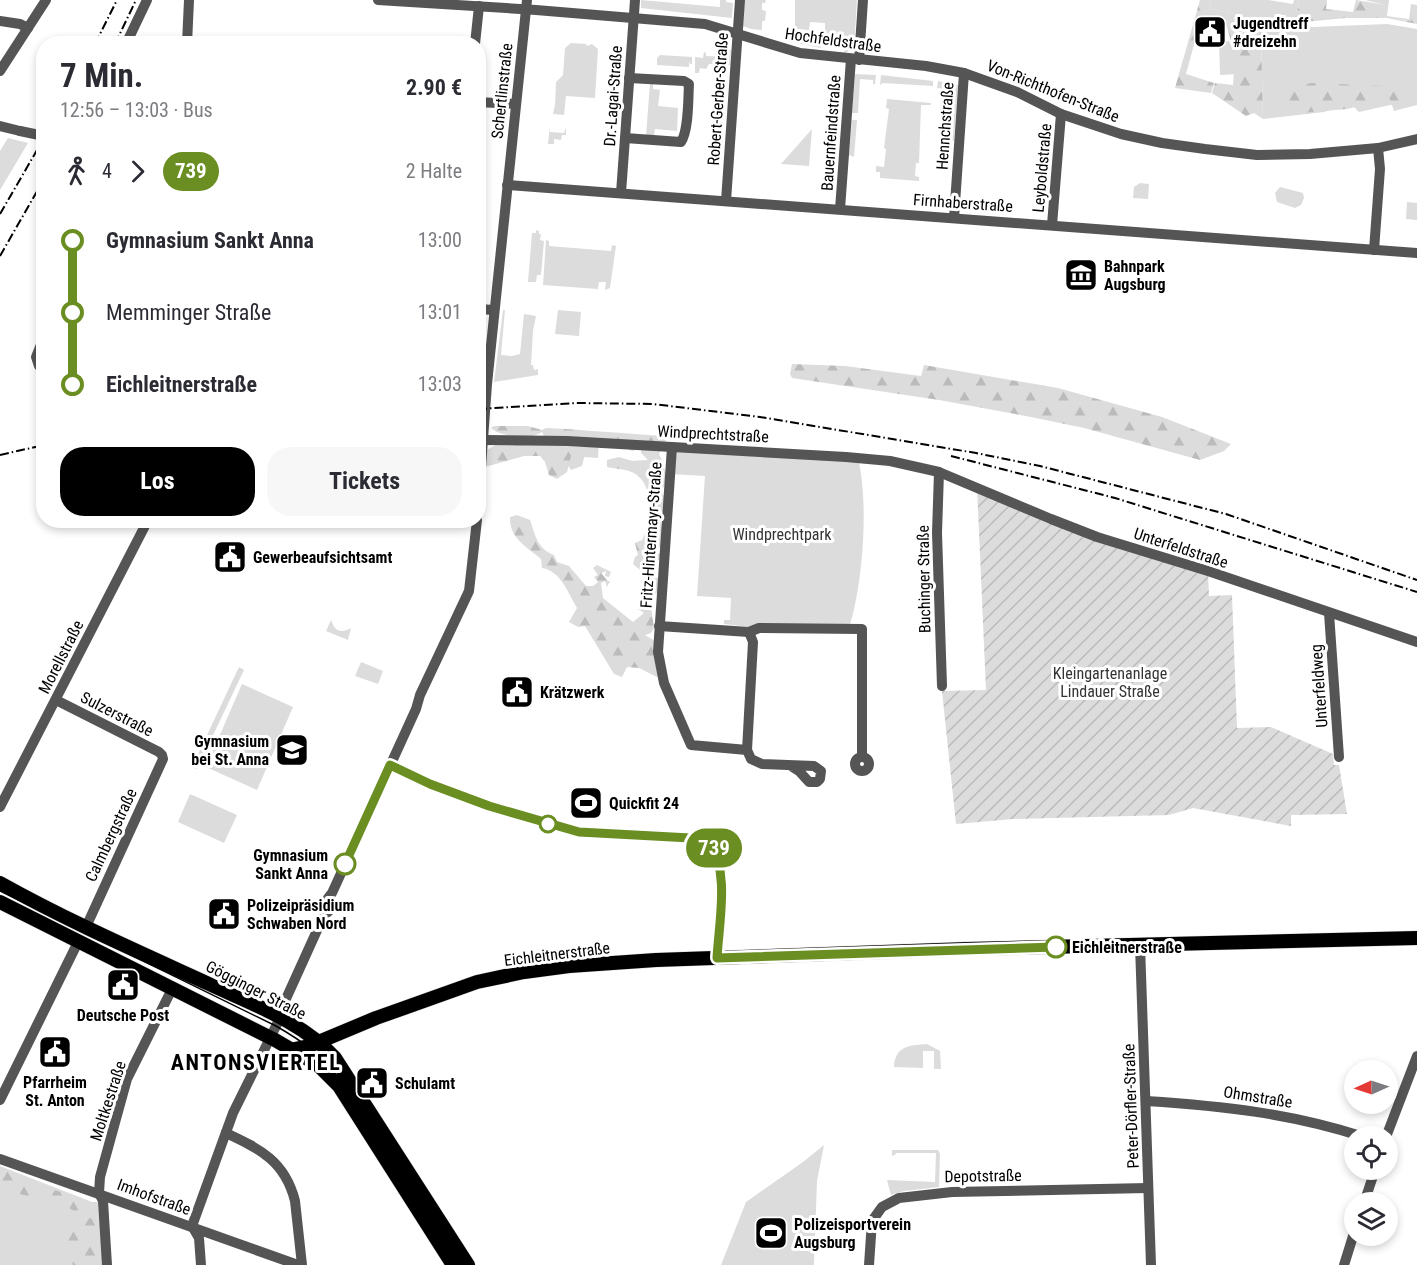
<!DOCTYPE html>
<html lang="de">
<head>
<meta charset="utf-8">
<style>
	body { margin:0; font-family:"Roboto Condensed",sans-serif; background:#f7f7f7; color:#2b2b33; height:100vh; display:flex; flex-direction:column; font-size:22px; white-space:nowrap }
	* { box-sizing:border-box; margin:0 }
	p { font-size:20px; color:#7c7c81 }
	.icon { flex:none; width:33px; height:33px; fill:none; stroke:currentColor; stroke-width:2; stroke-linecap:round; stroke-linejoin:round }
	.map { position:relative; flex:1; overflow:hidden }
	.sheet { position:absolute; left:36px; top:36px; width:450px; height:492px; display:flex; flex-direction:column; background:#fff; border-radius:24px; box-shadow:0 3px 9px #0003 }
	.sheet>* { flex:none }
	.badge { padding:0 12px; border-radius:20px; font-size:21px; line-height:39px }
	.needle { width:39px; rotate:267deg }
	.fabs { position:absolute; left:1344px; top:1060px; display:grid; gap:12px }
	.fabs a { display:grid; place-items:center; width:54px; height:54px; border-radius:50%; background:#fff; box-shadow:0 3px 9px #0003; font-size:30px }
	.map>.badge { position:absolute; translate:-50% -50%; box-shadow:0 0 0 3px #fff }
	.legs { display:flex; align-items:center; gap:9px; height:66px; padding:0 24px; font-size:20px }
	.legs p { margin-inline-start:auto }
	.head { display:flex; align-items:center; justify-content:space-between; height:102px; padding:0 24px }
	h1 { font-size:33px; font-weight:700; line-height:45px }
	.cta { display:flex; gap:12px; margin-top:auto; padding:12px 24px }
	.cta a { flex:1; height:69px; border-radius:24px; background:#000; color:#fff; font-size:24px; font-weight:700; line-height:69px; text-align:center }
	.cta a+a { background:#f7f7f7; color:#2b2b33 }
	ul { padding:0 24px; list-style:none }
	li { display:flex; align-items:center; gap:21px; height:72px; font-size:22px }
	li i { display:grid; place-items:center; width:9px; height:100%; margin:0 8px; background:currentColor }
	li i::after { content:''; width:15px; height:15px; margin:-8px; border:4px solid; border-radius:50%; background:#fff }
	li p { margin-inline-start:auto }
	li:first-child i { background:linear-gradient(#0000 50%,currentColor 0) }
	li:last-child i { background:linear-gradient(currentColor 50%,#0000 0) }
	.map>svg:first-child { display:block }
</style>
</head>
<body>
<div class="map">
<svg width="1417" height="1265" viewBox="0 0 1417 1265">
	<defs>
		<pattern id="forest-firs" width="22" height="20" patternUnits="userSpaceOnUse" patternTransform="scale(1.5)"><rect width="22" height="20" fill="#dcdcdc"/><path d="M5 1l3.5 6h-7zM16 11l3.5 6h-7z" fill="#bbb"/></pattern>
		<pattern id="garden-furrows" width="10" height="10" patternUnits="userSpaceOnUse" patternTransform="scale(1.5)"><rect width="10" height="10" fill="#dcdcdc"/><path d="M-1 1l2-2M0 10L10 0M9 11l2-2" fill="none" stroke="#bbb"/></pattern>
	</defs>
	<rect width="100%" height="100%" fill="#fff"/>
	<g fill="#dcdcdc">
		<polygon points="641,0 720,7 720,0 726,0 726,2 733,3 732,18 641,8"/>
		<polygon points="744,0 766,0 765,3 762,3 762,10 766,11 765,21 762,21 762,30 751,29 743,26"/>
		<polygon points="795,0 857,0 854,49 844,53 845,45 825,45 825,23 810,22 809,30 795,29"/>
		<polygon points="1211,0 1268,0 1293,4 1294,0 1299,0 1297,13 1230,13 1209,9"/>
		<polygon points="1365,0 1389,0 1387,16 1409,19 1411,4 1417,5 1417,12 1413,12 1412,21 1384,16 1385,5"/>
		<polygon points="1387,24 1417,29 1417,99 1359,112 1353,106 1340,107 1324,112 1263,119 1261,29"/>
		<polygon points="785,33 809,34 809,44 821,45 821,48 791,42 787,40"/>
		<polygon points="1229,41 1238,58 1239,74 1220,75 1219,42"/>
		<polygon points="571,43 586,44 587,46 592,44 598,49 595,98 566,96 564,115 553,114 555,105 556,82 563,75 565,48"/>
		<polygon points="728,49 731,50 730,65 709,64 706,69 700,68 699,73 695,73 695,57 703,58 704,52 706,53 706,56 727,57"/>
		<polygon points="660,55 692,57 692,64 690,64 689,61 689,67 657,65 657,58"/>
		<polygon points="855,74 876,75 875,84 873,84 873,80 860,79 858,113 852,113"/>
		<polygon points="881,75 933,81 933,86 883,83 880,85"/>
		<polygon points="938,81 958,85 954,141 949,140 953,90 937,88"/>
		<polygon points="650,83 653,83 653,89 660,90 658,106 678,108 677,131 655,129 654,136 646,136"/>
		<polygon points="887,99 931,103 931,105 921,105 919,163 916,163 915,176 919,177 919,181 880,178 880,172 876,172 876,166 884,167 886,149 884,148 889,109 886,108"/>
		<polygon points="852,120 857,120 854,157 849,155"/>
		<polygon points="550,126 550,132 564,133 566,128 566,135 562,135 561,140 554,139 554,144 548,144"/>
		<polygon points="812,129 809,166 781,164"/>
		<polygon points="8,138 28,143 0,190 0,151"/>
		<polygon points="1140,183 1149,184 1148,199 1133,198 1134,187"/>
		<polygon points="1280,187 1303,193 1304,198 1301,205 1295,208 1277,202 1275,193"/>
		<polygon points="1407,202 1417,203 1417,220 1406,219"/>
		<polygon points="536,230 539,231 539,234 541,234 540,240 544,241 541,275 537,275 536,282 528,282 532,233 536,233"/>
		<polygon points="546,240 549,241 549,246 611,251 612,245 616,246 610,288 605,290 606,282 599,282 598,289 543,285"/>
		<polygon points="503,310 505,310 501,355 512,356 520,354 524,314 536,316 533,331 531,365 533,365 534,370 538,369 538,375 494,382"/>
		<polygon points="558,310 581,312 579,336 555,334"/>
		<path d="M672,447L858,458C869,503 863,584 849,628H759L724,624V620H730L731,598L697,596L705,476L670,474Z"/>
		<polygon points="566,453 585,454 582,466 571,470 566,463"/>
		<path d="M331,620C335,631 340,634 351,628L348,640L326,631Z"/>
		<polygon points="361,662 383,671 378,684 355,676"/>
		<polygon points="239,667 244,670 197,769 192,767"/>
		<polygon points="242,684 293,707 257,790 206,767"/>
		<polygon points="190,794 237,815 224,843 178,822"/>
		<path d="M927,1044L940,1051L941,1069H934V1051H923V1068L894,1067C895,1046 910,1045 927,1044Z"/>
		<polygon points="824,1145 817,1181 814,1265 721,1265 746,1202 803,1162"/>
		<polygon points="892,1150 938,1150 940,1154 939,1187 904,1191 891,1195 887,1180 935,1182 936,1153 896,1153 895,1155 892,1156"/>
		<polygon points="0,1166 92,1202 100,1202 105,1265 0,1265"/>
	</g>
	<g fill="url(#forest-firs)">
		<polygon points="1200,0 1211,0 1209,9 1230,13 1297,13 1299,0 1327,0 1326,9 1353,12 1356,0 1386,5 1385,16 1411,21 1413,11 1417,12 1417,24 1387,18 1346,18 1261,26 1263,119 1254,113 1246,116 1212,93 1215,83 1233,85 1235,55 1226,24 1201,19 1186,74 1214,83 1211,93 1175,88"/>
		<polygon points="1310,83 1417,87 1417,105 1394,111 1390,99 1347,109 1290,114 1285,94"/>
		<polygon points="792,364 845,366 921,376 924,365 1058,388 1162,417 1231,444 1224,451 1200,460 1084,428 1026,416 939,400 792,378 790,374"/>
		<path d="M494,426H528L542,430L546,428C588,430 627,434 668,436L659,454C665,466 669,481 661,492L665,498L663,512C644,502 652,489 639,477C632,469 616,469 607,467V460L619,457L632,461L648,460L641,453V447L633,451L629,450L625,442L599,439L598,458L571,456L567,472L557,479L549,475L545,462L540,456H524L485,467V451L497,444L590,447L544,436L542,432C532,440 500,437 491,428Z"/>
		<path d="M517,515L530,520C536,537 537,548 554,555L557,562L569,566L586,586H593L598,582L594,577L598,575L593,568L597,565L611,572L609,577L605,576L606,571L601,573L608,581H610L607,587L605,581L601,583L603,598L633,622L644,613L638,609L643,602L639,595L643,594L645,583L651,577L659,578L664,586L650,599L654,628L651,633L645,635L655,641L659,675L657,677L639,668L627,667L622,677L614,674L585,626L578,627L569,622L577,608C568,593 561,571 542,568L541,559C527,547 509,538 510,517Z"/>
		<polygon points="661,520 663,544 658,549 654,549 657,554 660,553 660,559 655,562 651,559 650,562 654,568 647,576 633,564 635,557 638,555 635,543 642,540 647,530 656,527"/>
		<polygon points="0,1167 33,1184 82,1198 77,1212 46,1197 27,1196 0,1188"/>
		<polygon points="104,1207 108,1265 73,1265 57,1244"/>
	</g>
	<polygon fill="url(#garden-furrows)" points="977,487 1005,499 1208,571 1209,596 1232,595 1237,728 1271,727 1333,754 1334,765 1339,765 1347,814 1291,815 1291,826 1193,808 1169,815 1013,819 956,824 942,691 986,690"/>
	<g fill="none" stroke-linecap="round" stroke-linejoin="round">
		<g stroke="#dbdbdb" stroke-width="15">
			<g id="major">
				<path d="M0,883C68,921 139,952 209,984C252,1004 303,1022 335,1058L468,1265"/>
				<polyline points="0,902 275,1040 318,1065 339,1086 453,1265"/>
				<polyline points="290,1050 309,1046 376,1018 477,982 524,972 569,966 656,960 967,949 1417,938"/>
			</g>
		</g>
		<g stroke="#555" stroke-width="10">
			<polyline points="378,0 536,10 705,24 800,53 926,66 964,73 1017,92 1061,114 1121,134 1162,143 1205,149 1257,155 1310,154 1378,148 1417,139"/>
			<polyline points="0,21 20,24 28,28"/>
			<polyline points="126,44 147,0"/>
			<polyline points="187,44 189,0"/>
			<polyline points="475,44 479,6"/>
			<polyline points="859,60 863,0"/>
			<polyline points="0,71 46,0"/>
			<polyline points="478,102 516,104"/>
			<polyline points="0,126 20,131"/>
			<path d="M625,138L681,142C689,130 688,99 689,84L684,81L629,78"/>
			<polyline points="507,185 1417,253"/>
			<polyline points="621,193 635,0"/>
			<polyline points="726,201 740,0"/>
			<polyline points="840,209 851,59"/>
			<polyline points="954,218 964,73"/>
			<polyline points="1052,225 1061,114"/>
			<polyline points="1374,250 1380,169 1378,148"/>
			<polyline points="478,309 494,310"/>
			<polyline points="44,337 36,357 39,366 44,368"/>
			<polyline points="483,440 567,441 846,457 890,461 939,472 1051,519 1097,537 1208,571 1417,642"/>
			<polyline points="672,447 658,652 664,683 691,745 747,750 751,759 762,764 814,766 821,771 820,779 817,782 809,782 799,771 791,766"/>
			<polyline points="939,472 937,533 942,686"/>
			<polyline points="478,508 487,384 527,0"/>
			<polyline points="1329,613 1339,757"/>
			<polyline points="659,626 749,632 759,628 862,629 862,757"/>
			<polyline points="56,700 159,752 162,755 163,759 86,927"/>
			<polyline points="747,750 753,642 749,632"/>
			<circle cx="862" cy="764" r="7"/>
			<path d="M389,765L430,784L489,805L579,832L709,839C730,873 719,921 717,958"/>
			<polyline points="0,807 148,520"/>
			<path d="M324,915C323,905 326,900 332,893L416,709L420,695L469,591L477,520"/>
			<polyline points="1140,945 1151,1265"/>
			<polyline points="0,1100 79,940"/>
			<path d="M1146,1101C1223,1106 1289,1113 1364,1137"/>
			<path d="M226,1133C260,1149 285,1161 295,1201L302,1265"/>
			<polyline points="1386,1137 1417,1056"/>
			<polyline points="0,1159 298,1265"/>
			<polyline points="1364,1203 1375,1170"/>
			<polyline points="107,1265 103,1201 99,1193 100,1177 127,1079 172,989"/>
			<polyline points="201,1265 199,1238 192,1226 233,1113 280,1018 285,1001 324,915 329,911"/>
			<polyline points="869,1265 872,1221 882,1207 899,1198 952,1192 1148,1188"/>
			<polyline points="1344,1265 1354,1233"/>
		</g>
		<use href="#major" stroke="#000" stroke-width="14"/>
		<path stroke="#000" stroke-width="1.5" d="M0,891L276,1026C302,1041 323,1056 343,1079L462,1265"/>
		<g stroke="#000" stroke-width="2" stroke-dasharray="9 3 1.5 3" stroke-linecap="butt">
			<polyline points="95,44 117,0"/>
			<polyline points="115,44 136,0"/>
			<polyline points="0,214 44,138"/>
			<polyline points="0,256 44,179"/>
			<polyline points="478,409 577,403 653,404 760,417 976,453 1040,466 1226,514 1417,580"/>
			<polyline points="0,455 44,445"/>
			<polyline points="951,456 1115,498 1417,592"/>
		</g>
		<polyline stroke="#555" stroke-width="10" points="20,131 44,136"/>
	</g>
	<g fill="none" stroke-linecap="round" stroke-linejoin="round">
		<g stroke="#fff" stroke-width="14">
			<path id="line-1" d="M345,864L390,765L430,784L489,806L579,832L709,839C730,873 719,921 717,958L1056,947"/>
		</g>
		<use href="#line-1" stroke="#6b8e23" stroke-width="9"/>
	</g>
	<defs>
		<g id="civic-square" transform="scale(1.725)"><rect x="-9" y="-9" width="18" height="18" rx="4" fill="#000" stroke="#fff"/><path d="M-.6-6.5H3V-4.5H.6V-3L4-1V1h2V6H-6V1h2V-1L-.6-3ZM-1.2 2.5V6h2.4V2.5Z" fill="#fff"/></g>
		<g id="museum-square" transform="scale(1.725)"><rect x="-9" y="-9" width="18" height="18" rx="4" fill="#000" stroke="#fff"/><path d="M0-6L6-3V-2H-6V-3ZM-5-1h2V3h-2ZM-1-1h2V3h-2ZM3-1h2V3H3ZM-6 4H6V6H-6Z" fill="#fff"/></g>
		<g id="school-square" transform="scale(1.725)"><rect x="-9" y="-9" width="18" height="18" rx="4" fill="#000" stroke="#fff"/><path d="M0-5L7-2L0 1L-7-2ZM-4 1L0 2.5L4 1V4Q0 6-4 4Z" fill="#fff"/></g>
		<g id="stadium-square" transform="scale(1.725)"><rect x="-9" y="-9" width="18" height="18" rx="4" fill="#000" stroke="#fff"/><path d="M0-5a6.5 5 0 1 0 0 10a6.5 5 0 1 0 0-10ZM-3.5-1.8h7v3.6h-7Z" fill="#fff"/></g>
	</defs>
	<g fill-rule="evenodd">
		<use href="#civic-square" x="1210" y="32"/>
		<use href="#museum-square" x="1081" y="275"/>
		<use href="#civic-square" x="230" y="557"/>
		<use href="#civic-square" x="517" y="692"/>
		<use href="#school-square" x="292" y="750"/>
		<use href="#stadium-square" x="586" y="803"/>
		<use href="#civic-square" x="224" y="914"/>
		<use href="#civic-square" x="123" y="985"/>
		<use href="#civic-square" x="55" y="1052"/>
		<use href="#civic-square" x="372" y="1083"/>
		<use href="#stadium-square" x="771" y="1233"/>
	</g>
	<g fill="#fff" stroke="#6b8e23" stroke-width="3">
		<circle cx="548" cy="824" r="8"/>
		<circle cx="345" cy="864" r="10"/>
		<circle cx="1056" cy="947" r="10"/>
	</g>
	<g text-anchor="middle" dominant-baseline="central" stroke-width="6" stroke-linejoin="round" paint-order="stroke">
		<g font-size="16" font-weight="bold" fill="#000" stroke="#fff" text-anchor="start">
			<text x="1233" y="23">Jugendtreff<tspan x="1233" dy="18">#dreizehn</tspan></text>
			<text x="1104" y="266">Bahnpark<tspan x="1104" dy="18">Augsburg</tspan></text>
			<text x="253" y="557">Gewerbeaufsichtsamt</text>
			<text x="540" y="692">Krätzwerk</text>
			<text x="269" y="741" text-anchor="end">Gymnasium<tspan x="269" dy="18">bei St. Anna</tspan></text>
			<text x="609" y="803">Quickfit 24</text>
			<text x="247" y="905">Polizeipräsidium<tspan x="247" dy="18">Schwaben Nord</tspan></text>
			<text x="123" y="1015" text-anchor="middle">Deutsche Post</text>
			<text x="55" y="1082" text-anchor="middle">Pfarrheim<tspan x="55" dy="18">St. Anton</tspan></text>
			<text x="395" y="1083">Schulamt</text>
			<text x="794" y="1224">Polizeisportverein<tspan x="794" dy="18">Augsburg</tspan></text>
		</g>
		<g font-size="16" fill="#000" stroke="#fff">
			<text transform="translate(833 40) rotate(8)">Hochfeldstraße</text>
			<text transform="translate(502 91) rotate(-84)">Schertlinstraße</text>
			<text transform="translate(1053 91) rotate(22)">Von-Richthofen-Straße</text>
			<text transform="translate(613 96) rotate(-86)">Dr.-Lagai-Straße</text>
			<text transform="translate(718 99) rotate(-86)">Robert-Gerber-Straße</text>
			<text transform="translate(945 126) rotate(-86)">Hennchstraße</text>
			<text transform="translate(831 133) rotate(-86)">Bauernfeindstraße</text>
			<text transform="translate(1042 168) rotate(-85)">Leyboldstraße</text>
			<text transform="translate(963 203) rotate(4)">Firnhaberstraße</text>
			<text transform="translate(713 434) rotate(3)">Windprechtstraße</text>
			<text transform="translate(651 535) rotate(-86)">Fritz-Hintermayr-Straße</text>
			<text transform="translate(1181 548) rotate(18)">Unterfeldstraße</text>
			<text transform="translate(924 579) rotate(-91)">Buchinger Straße</text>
			<text transform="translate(61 657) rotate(-63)">Morellstraße</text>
			<text transform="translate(1319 686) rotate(-94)">Unterfeldweg</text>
			<text transform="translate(117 714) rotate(27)">Sulzerstraße</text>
			<text transform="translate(111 835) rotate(-65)">Calmbergstraße</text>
			<text transform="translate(557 954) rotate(-7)">Eichleitnerstraße</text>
			<text transform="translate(256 990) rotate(27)">Gögginger Straße</text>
			<text transform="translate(1258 1097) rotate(9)">Ohmstraße</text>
			<text transform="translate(108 1101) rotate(-72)">Moltkestraße</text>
			<text transform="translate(1131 1106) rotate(-92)">Peter-Dörfler-Straße</text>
			<text transform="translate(983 1176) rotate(-1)">Depotstraße</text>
			<text transform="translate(154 1197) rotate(20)">Imhofstraße</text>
		</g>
		<g font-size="16" fill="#333" stroke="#fff">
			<text x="782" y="534">Windprechtpark</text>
			<text x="1110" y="673">Kleingartenanlage<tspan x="1110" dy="18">Lindauer Straße</tspan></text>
		</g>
		<g font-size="16" font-weight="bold" fill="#000" stroke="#fff" text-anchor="end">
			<text x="328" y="855">Gymnasium<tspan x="328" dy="18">Sankt Anna</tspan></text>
			<text x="1072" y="947" text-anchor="start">Eichleitnerstraße</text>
		</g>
		<g font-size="22" font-weight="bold" letter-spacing="1.5" fill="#000" stroke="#fff">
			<text x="256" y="1062">ANTONSVIERTEL</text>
		</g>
	</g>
</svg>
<div class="fabs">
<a><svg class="needle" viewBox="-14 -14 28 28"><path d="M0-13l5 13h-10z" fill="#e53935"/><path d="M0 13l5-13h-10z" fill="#7c7c81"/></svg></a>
<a><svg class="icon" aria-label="locate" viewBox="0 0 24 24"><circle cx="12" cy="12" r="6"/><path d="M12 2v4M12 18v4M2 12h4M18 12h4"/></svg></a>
<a><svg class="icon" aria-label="layers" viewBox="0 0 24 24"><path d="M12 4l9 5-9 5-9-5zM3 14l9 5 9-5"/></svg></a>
</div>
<b class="badge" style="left:714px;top:848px;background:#6b8e23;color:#fff">739</b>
<section class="sheet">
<div class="head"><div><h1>7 Min.</h1><p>12:56 – 13:03 · Bus</p></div><b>2.90 €</b></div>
<div class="legs"><svg class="icon" aria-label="walk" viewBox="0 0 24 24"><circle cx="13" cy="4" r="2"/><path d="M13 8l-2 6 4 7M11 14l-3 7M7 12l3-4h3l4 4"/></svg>4<svg class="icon" aria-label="forward" viewBox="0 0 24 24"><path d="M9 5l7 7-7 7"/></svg><b class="badge" style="background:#6b8e23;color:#fff">739</b><p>2 Halte</p></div>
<ul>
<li><i style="color:#6b8e23"></i><b>Gymnasium Sankt Anna</b><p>13:00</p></li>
<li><i style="color:#6b8e23"></i><span>Memminger Straße</span><p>13:01</p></li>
<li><i style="color:#6b8e23"></i><b>Eichleitnerstraße</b><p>13:03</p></li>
</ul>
<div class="cta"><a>Los</a><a>Tickets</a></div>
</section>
</div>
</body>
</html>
